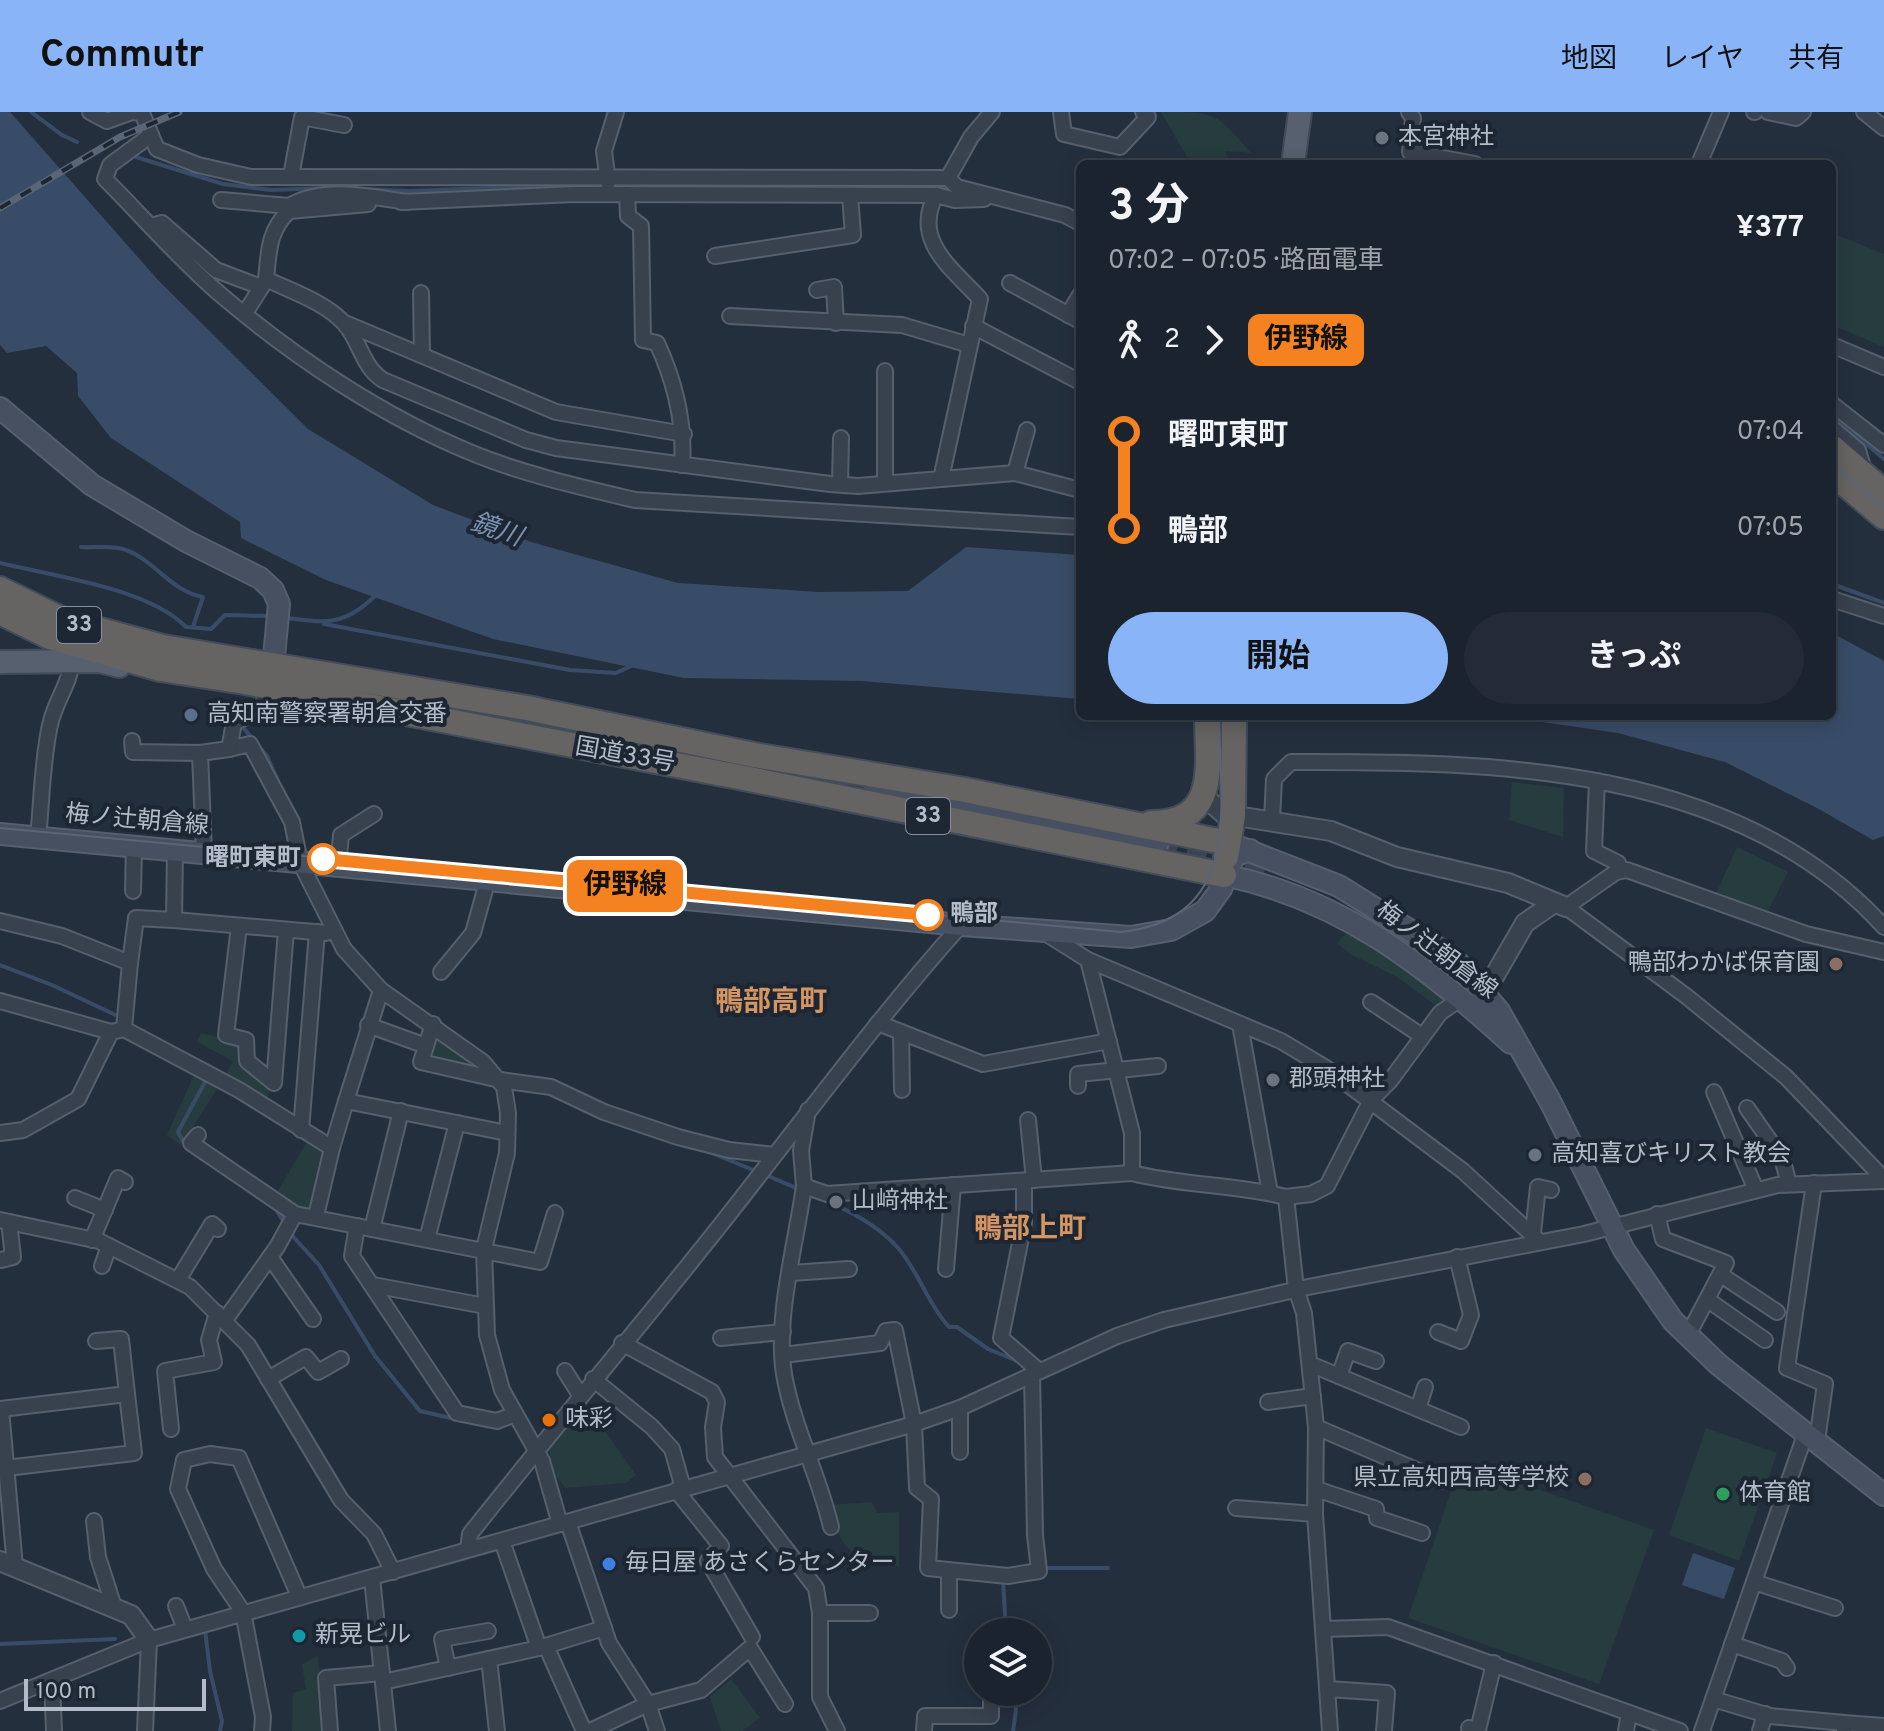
<!DOCTYPE html>
<html lang="ja">
<head>
<meta charset="utf-8">
<style>
	body { margin:0; font-family:Overpass,"Noto Sans JP",sans-serif; background:#242b36; color:#f1f3f6; height:100vh; display:flex; flex-direction:column; font-size:30px; white-space:nowrap }
	* { box-sizing:border-box; margin:0 }
	p { font-size:26px; color:#a0a4aa }
	.icon { flex:none; width:44px; height:44px; fill:none; stroke:currentColor; stroke-width:2; stroke-linecap:round; stroke-linejoin:round }
	.map { position:relative; flex:1; overflow:hidden }
	.details { position:absolute; left:1076px; top:48px; width:760px; height:560px; display:flex; flex-direction:column; background:#1b232e; border-radius:12px; box-shadow:0 4px 20px #0003,0 0 0 2px #39404a }
	.details>* { flex:none }
	.badge { padding:0 16px; border-radius:12px; font-size:28px; line-height:52px }
	.controls { position:absolute; left:964px; top:1506px; display:grid; gap:16px }
	.controls a { display:grid; place-items:center; width:88px; height:88px; border-radius:50%; background:#1b232e; box-shadow:0 4px 20px #0003,0 0 0 2px #39404a; font-size:40px }
	.scale { position:absolute; left:24px; bottom:20px; width:182px; box-sizing:border-box; padding-left:8px; border:4px solid #b4bcc9; border-top:0; font-size:22px; line-height:28px; white-space:nowrap; color:#b4bcc9; -webkit-text-stroke:6px #1d2633; paint-order:stroke }
	.map>.badge { position:absolute; translate:-50% -50%; box-shadow:0 0 0 4px #fff }
	.legs { display:flex; align-items:center; gap:12px; height:88px; padding:0 32px; font-size:26px }
	.legs p { margin-inline-start:auto }
	.headline { display:flex; align-items:center; justify-content:space-between; height:136px; padding:0 32px }
	h1 { font-size:44px; font-weight:700; line-height:60px }
	.action { display:flex; gap:16px; margin-top:auto; padding:16px 32px }
	.action a { flex:1; height:92px; border-radius:48px; background:#8ab4f8; color:#111; font-size:32px; font-weight:700; line-height:92px; text-align:center }
	.action a+a { background:#242b36; color:#f1f3f6 }
	ul { padding:0 32px; list-style:none }
	li { display:flex; align-items:center; gap:28px; height:96px; font-size:30px }
	li i { display:grid; place-items:center; width:12px; height:100%; margin:0 10px; background:currentColor }
	li i::after { content:''; width:20px; height:20px; margin:-10px; border:6px solid; border-radius:50%; background:#1b232e }
	li p { margin-inline-start:auto }
	li:first-child i { background:linear-gradient(#0000 50%,currentColor 0) }
	li:last-child i { background:linear-gradient(currentColor 50%,#0000 0) }
	header { display:flex; align-items:center; gap:48px; box-sizing:border-box; height:112px; padding:0 40px; background:#8ab4f8; color:#111 }
	header strong { font-size:38px }
	nav { display:flex; gap:44px; margin-inline-start:auto; font-size:28px }
	.map>svg:first-child { display:block }
</style>
</head>
<body>
<header>
<strong>Commutr</strong>
<nav><a>地図</a><a>レイヤ</a><a>共有</a></nav>
</header>
<div class="map">
<svg width="1884" height="1619" viewBox="0 0 1884 1619">
	<rect width="100%" height="100%" fill="#242f3e"/>
	<g fill="#263c3f">
		<path d="M1161,0C1216,0 1216,0 1251,41L1225,39L1230,52H1191Z"/>
		<polygon points="1832,121 1884,142 1884,235 1832,213"/>
		<polygon points="1512,670 1564,676 1563,725 1509,708"/>
		<polygon points="1737,735 1788,760 1766,803 1716,782"/>
		<polygon points="1349,818 1454,889 1441,897 1397,865 1350,842 1337,831"/>
		<polygon points="433,919 478,954 476,958 425,946"/>
		<polygon points="201,921 242,931 270,973 267,990 225,965 233,949 197,930"/>
		<polygon points="194,963 217,977 181,1033 167,1023"/>
		<polygon points="308,1028 323,1036 325,1045 309,1098 291,1094 276,1082"/>
		<polygon points="579,1293 587,1293 636,1363 626,1371 566,1376 550,1358 550,1333"/>
		<polygon points="1706,1316 1777,1341 1739,1449 1669,1423"/>
		<polygon points="1461,1350 1654,1418 1599,1572 1408,1506"/>
		<path d="M872,1390L877,1401L899,1400V1454C855,1453 839,1435 828,1393Z"/>
		<polygon points="318,1544 325,1619 292,1619 293,1581 306,1577 302,1552"/>
		<polygon points="731,1567 760,1606 742,1619 721,1619 710,1585"/>
	</g>
	<g fill="#394c67">
		<polygon points="0,0 10,0 158,168 308,317 433,393 531,430 678,471 819,480 908,479 966,435 1080,443 1080,587 862,569 684,566 493,527 326,468 241,426 240,410 111,326 78,284 77,261 46,234 7,241 0,233"/>
		<polygon points="1832,521 1884,549 1884,724 1873,728 1817,696 1725,650 1618,621 1542,610 1323,604 1832,604"/>
		<polygon points="1693,1441 1735,1456 1724,1487 1682,1473"/>
	</g>
	<g fill="none" stroke-linecap="round" stroke-linejoin="round">
		<g stroke="#394c67" stroke-width="4">
			<polyline points="31,0 62,23 77,30"/>
			<polyline points="136,45 223,72 271,78 324,76"/>
			<polyline points="621,72 692,75"/>
			<polyline points="813,76 945,74"/>
			<polyline points="361,77 410,79 592,72"/>
			<polyline points="1832,303 1884,347"/>
			<path d="M81,435C95,436 113,433 126,438C154,448 172,480 203,485L193,515"/>
			<path d="M0,451C53,464 148,476 186,515L211,517L225,503L269,504"/>
			<polyline points="1832,472 1884,491"/>
			<path d="M286,506C326,511 344,514 375,484"/>
			<polyline points="324,512 570,558 616,561 631,554"/>
			<polyline points="221,590 235,606"/>
			<polyline points="241,613 267,644 281,676"/>
			<polyline points="0,853 52,873 122,906"/>
			<polyline points="438,910 460,926"/>
			<polyline points="186,1034 178,1020 205,970"/>
			<polyline points="707,1039 758,1060"/>
			<path d="M766,1063C810,1083 867,1100 899,1137C919,1161 928,1192 949,1215H957L988,1237L1020,1250"/>
			<polyline points="275,1096 285,1112"/>
			<polyline points="289,1120 319,1153 375,1244 420,1299 455,1307"/>
			<polyline points="1041,1456 1108,1456"/>
			<polyline points="1003,1467 1006,1520"/>
			<polyline points="205,1518 210,1559 222,1609 220,1619"/>
			<polyline points="0,1532 115,1527"/>
			<polyline points="1013,1580 1016,1598 1013,1619"/>
		</g>
		<polyline stroke="#3a4453" stroke-width="20" stroke-dasharray="20 10" stroke-linecap="butt" points="1158,731 1270,759"/>
		<g stroke="#565f6c" stroke-width="18">
			<g id="minor">
				<path d="M90,0L107,9L132,0L142,1L151,23L110,53L105,67C143,105 180,148 221,183C294,245 382,304 472,341C523,362 580,375 635,388L1080,415"/>
				<polyline points="1061,0 1064,22 1120,35 1148,5 1143,0"/>
				<polyline points="1409,0 1413,6 1410,40 1475,52"/>
				<polyline points="1754,0 1755,0"/>
				<polyline points="1768,0 1796,6 1803,0"/>
				<polyline points="1864,0 1884,16"/>
				<polyline points="151,23 157,37 198,53 251,65 948,66 957,75 1065,103 1080,111"/>
				<polyline points="1699,52 1721,0"/>
				<polyline points="291,64 302,5 344,13"/>
				<polyline points="948,66 971,25 992,0"/>
				<polyline points="608,70 604,39 616,0"/>
				<path d="M627,82L628,104L641,114L643,228L657,231C675,270 685,310 682,353"/>
				<polyline points="221,88 289,94"/>
				<polyline points="401,90 575,82 936,83 955,88 984,87"/>
				<path d="M407,90C369,84 323,74 289,94V99C268,119 269,140 266,167C291,179 325,190 344,211C360,228 362,255 383,268L526,328L556,336L830,372L858,374L941,367L980,187C954,158 911,129 936,83"/>
				<polyline points="289,99 368,92"/>
				<polyline points="151,114 162,111 216,158 261,175"/>
				<polyline points="715,144 853,123 850,83"/>
				<polyline points="1010,171 1080,209"/>
				<polyline points="817,178 834,175 836,211"/>
				<polyline points="421,181 422,241"/>
				<polyline points="245,201 266,168"/>
				<polyline points="1068,203 1080,183"/>
				<polyline points="730,204 902,213 969,233"/>
				<polyline points="345,211 556,300 684,322"/>
				<polyline points="973,214 1080,270"/>
				<polyline points="1832,233 1884,255"/>
				<polyline points="1832,292 1884,333"/>
				<polyline points="1832,316 1858,338 1865,362"/>
				<polyline points="1015,361 1080,378"/>
				<polyline points="941,367 1015,361 1027,318"/>
				<polyline points="885,371 885,259"/>
				<polyline points="840,372 841,326"/>
				<polyline points="1832,487 1884,504"/>
				<polyline points="132,629 133,640 200,641"/>
				<polyline points="229,637 250,632 292,710 300,750 344,837 381,878 483,950 504,975 508,1001 507,1041 484,1137 487,1223 502,1278 542,1349 560,1412"/>
				<polyline points="1597,669 1594,739 1618,751 1620,759"/>
				<path d="M1272,708L1274,667L1291,650C1493,649 1738,653 1884,815"/>
				<path d="M38,725C42,688 42,649 50,613C55,589 70,572 72,549"/>
				<polyline points="204,741 200,641 229,637 234,611 261,597 270,575"/>
				<polyline points="338,754 341,723 374,702"/>
				<polyline points="133,779 134,734"/>
				<polyline points="174,808 326,821"/>
				<polyline points="0,809 62,824 130,851 124,917"/>
				<polyline points="239,814 226,923 246,928 247,949 274,971 286,818"/>
				<polyline points="1042,819 1088,848 1281,929 1326,956 1463,1059 1539,1129"/>
				<polyline points="1884,840 1806,822 1627,758 1616,760 1566,795 1686,884 1786,965 1884,1067"/>
				<polyline points="1088,848 1132,1021 1132,1061"/>
				<polyline points="130,851 136,806 174,808 175,738"/>
				<polyline points="441,860 473,821 488,767"/>
				<polyline points="0,889 111,920"/>
				<polyline points="1371,890 1422,924"/>
				<polyline points="878,911 983,952 1109,929"/>
				<polyline points="433,912 421,950 500,968 551,975 604,1000 678,1025 729,1038 774,1043"/>
				<polyline points="1240,912 1270,1081"/>
				<polyline points="368,913 426,934"/>
				<polyline points="901,920 902,978"/>
				<polyline points="1078,974 1078,962 1158,954"/>
				<polyline points="1714,980 1756,1078"/>
				<polyline points="346,989 381,878"/>
				<polyline points="1747,996 1782,1046 1789,1072"/>
				<path d="M808,998L801,1039L804,1074L827,1082L1132,1061C1183,1074 1235,1072 1286,1085L1296,1177L1304,1201L1316,1315L1315,1402L1330,1619"/>
				<polyline points="1028,1008 1034,1068"/>
				<polyline points="301,1018 317,820"/>
				<polyline points="0,1021 23,1018 78,987 111,920 124,917 239,978 332,1036 316,1104"/>
				<polyline points="198,1023 191,1031 295,1102 540,1150 555,1101"/>
				<polyline points="332,1036 346,989 507,1021"/>
				<polyline points="1024,1069 1024,1111 1001,1226 1038,1258"/>
				<polyline points="1814,1071 1787,1256 1825,1272 1817,1329"/>
				<path d="M804,1074C796,1131 775,1206 784,1262C793,1315 819,1363 831,1415"/>
				<polyline points="1286,1085 1311,1082 1327,1074 1371,988 1390,969 1440,901 1460,887"/>
				<polyline points="75,1086 105,1098"/>
				<polyline points="1657,1102 1663,1127 1726,1151 1688,1223"/>
				<polyline points="0,1108 99,1129 190,1175 248,1233 341,1388 374,1422 393,1460"/>
				<polyline points="357,1114 352,1144 457,1301 497,1309 515,1302"/>
				<polyline points="372,1117 401,999"/>
				<polyline points="1533,1121 1538,1075 1551,1078"/>
				<polyline points="427,1127 457,1011"/>
				<polyline points="92,1128 118,1066 125,1070"/>
				<polyline points="270,1145 313,1207"/>
				<polyline points="1,1148 13,1145 9,1110"/>
				<polyline points="102,1154 109,1134"/>
				<polyline points="946,1157 953,1073"/>
				<polyline points="791,1161 849,1157"/>
				<polyline points="1721,1163 1777,1200"/>
				<polyline points="178,1168 212,1112 218,1117"/>
				<polyline points="373,1173 485,1194"/>
				<polyline points="1708,1188 1765,1228"/>
				<polyline points="225,1208 277,1135 295,1102"/>
				<polyline points="1438,1220 1461,1229 1471,1203 1457,1145"/>
				<polyline points="721,1226 783,1220"/>
				<polyline points="622,1231 712,1280 717,1290 713,1315 715,1345 816,1476 820,1501 820,1585 837,1619"/>
				<polyline points="783,1243 880,1231 886,1219 895,1218 914,1312 917,1376 931,1387 928,1456 1008,1464 1039,1459 1035,1423 1032,1261"/>
				<polyline points="1310,1252 1461,1315"/>
				<polyline points="565,1259 580,1283"/>
				<polyline points="1339,1264 1348,1239 1376,1249"/>
				<polyline points="268,1267 306,1245 318,1260 341,1247"/>
				<polyline points="593,1267 652,1315 672,1337 683,1376"/>
				<polyline points="1268,1290 1313,1284"/>
				<polyline points="960,1296 960,1340"/>
				<polyline points="1418,1297 1425,1275"/>
				<polyline points="1316,1315 1442,1369"/>
				<polyline points="171,1317 165,1259 214,1250 209,1228 217,1201"/>
				<polyline points="6,1356 134,1341 127,1282"/>
				<polyline points="1316,1377 1376,1397 1377,1406 1422,1421"/>
				<polyline points="676,1378 721,1434 708,1449 752,1525"/>
				<polyline points="1236,1396 1315,1402"/>
				<polyline points="94,1409 98,1445 114,1495"/>
				<polyline points="568,1410 609,1531 648,1592 657,1619"/>
				<polyline points="502,1429 539,1536"/>
				<path d="M468,1437L470,1422C553,1317 639,1216 722,1111C801,1011 876,908 961,813"/>
				<polyline points="15,1455 1,1297 127,1282 121,1227 96,1229"/>
				<polyline points="949,1460 949,1498"/>
				<polyline points="372,1466 388,1619"/>
				<polyline points="1754,1470 1835,1496"/>
				<polyline points="176,1494 185,1517"/>
				<polyline points="820,1501 870,1501"/>
				<polyline points="1324,1517 1388,1515 1680,1619"/>
				<polyline points="1732,1532 1782,1549 1787,1556"/>
				<polyline points="546,1534 584,1619"/>
				<polyline points="489,1547 497,1619"/>
				<polyline points="448,1556 442,1527 488,1519"/>
				<polyline points="52,1569 54,1619"/>
				<polyline points="383,1570 539,1536 604,1516"/>
				<polyline points="1328,1577 1387,1581 1384,1619"/>
				<polyline points="1713,1587 1770,1604 1844,1611 1844,1619"/>
				<polyline points="0,1589 149,1528 914,1312 960,1296 1117,1224 1164,1208 1303,1176 1584,1122 1778,1073 1884,1069"/>
				<polyline points="1844,1611 1884,1614"/>
				<polyline points="1469,1616 1478,1618 1494,1551"/>
				<polyline points="145,1619 149,1528"/>
				<polyline points="262,1619 263,1605 243,1500 214,1457 178,1377 184,1348 210,1342 239,1346 299,1484"/>
				<polyline points="330,1619 326,1566 382,1561"/>
				<polyline points="590,1619 648,1592 701,1578 750,1536 785,1592"/>
				<polyline points="924,1619 925,1604 991,1604 991,1582"/>
				<polyline points="1626,1619 1629,1601"/>
				<polyline points="1702,1619 1806,1320"/>
				<polyline points="1760,1619 1765,1602"/>
			</g>
		</g>
		<g stroke="#565f6c" stroke-width="22">
			<g id="tertiary">
				<polyline points="1208,688 1224,702 1331,719 1397,745 1508,771 1566,795"/>
				<polyline points="1484,882 1525,811 1554,791"/>
				<polyline points="0,1449 131,1503 149,1528"/>
			</g>
		</g>
		<g stroke="#565f6c" stroke-width="24">
			<g id="secondary">
				<polyline points="0,296 92,373 186,429 260,466 273,478 279,492 272,566"/>
				<polyline points="874,682 936,690 1158,731"/>
				<polyline points="0,722 961,813 1131,825 1171,818 1205,799 1221,777 1234,744 1250,738"/>
				<polyline points="1239,735 1339,774 1454,846 1499,899 1550,989 1624,1138 1673,1209 1719,1253 1884,1383"/>
				<path d="M1224,763C1341,787 1425,853 1511,931"/>
			</g>
		</g>
		<g stroke="#414a57" stroke-width="26">
			<g id="primary">
				<polyline points="1293,52 1300,0"/>
				<polyline points="1,550 99,549 119,554"/>
			</g>
		</g>
		<g stroke="#434c59" stroke-width="28">
			<g id="trunk">
				<polyline points="1832,335 1884,380"/>
				<polyline points="1832,361 1884,405"/>
				<polyline points="0,477 63,508 163,535 527,596 754,643 965,678 1228,731"/>
				<polyline points="0,500 50,525 160,557 245,570 749,667 1224,763"/>
				<path d="M1151,711C1220,711 1207,653 1207,604"/>
				<polyline points="1226,745 1233,704 1234,604"/>
			</g>
		</g>
		<use href="#minor" stroke="#38414e" stroke-width="14"/>
		<use href="#tertiary" stroke="#38414e" stroke-width="18"/>
		<use href="#secondary" stroke="#465061" stroke-width="20"/>
		<use href="#primary" stroke="#56606e" stroke-width="22"/>
		<use href="#trunk" stroke="#656462" stroke-width="24"/>
		<g stroke="#5a6575" stroke-width="2">
			<polyline points="1832,351 1884,396"/>
			<path d="M0,716L1121,820C1244,806 1220,696 1219,604"/>
		</g>
		<g stroke="#5a6575" stroke-width="7">
			<polyline id="rail" points="0,96 120,25 179,0"/>
		</g>
		<use href="#rail" stroke="#1d2633" stroke-width="4" stroke-dasharray="12" stroke-linecap="butt"/>
	</g>
	<g fill="none" stroke-linecap="round" stroke-linejoin="round">
		<g stroke="#fff" stroke-width="18">
			<polyline id="line-1" points="323,747 928,803"/>
		</g>
		<use href="#line-1" stroke="#f58220" stroke-width="12"/>
	</g>
	<g fill="#6b7280" stroke="#1d2633" stroke-width="3">
		<circle cx="1382" cy="26" r="8"/>
		<circle cx="1273" cy="968" r="8"/>
		<circle cx="1535" cy="1043" r="8"/>
		<circle cx="836" cy="1090" r="8"/>
	</g>
	<circle fill="#5c6f8a" stroke="#1d2633" stroke-width="3" cx="191" cy="603" r="8"/>
	<g fill="#fff" stroke="#f58220" stroke-width="4">
		<circle cx="323" cy="747" r="14"/>
		<circle cx="928" cy="803" r="14"/>
	</g>
	<g fill="#8d6e63" stroke="#1d2633" stroke-width="3">
		<circle cx="1836" cy="852" r="8"/>
		<circle cx="1585" cy="1367" r="8"/>
	</g>
	<circle fill="#e8710a" stroke="#1d2633" stroke-width="3" cx="549" cy="1308" r="8"/>
	<circle fill="#2e9e5b" stroke="#1d2633" stroke-width="3" cx="1723" cy="1382" r="8"/>
	<circle fill="#3f7fe0" stroke="#1d2633" stroke-width="3" cx="609" cy="1452" r="8"/>
	<circle fill="#0f9aa8" stroke="#1d2633" stroke-width="3" cx="299" cy="1524" r="8"/>
	<g text-anchor="middle" dominant-baseline="central" stroke-width="8" stroke-linejoin="round" paint-order="stroke">
		<g fill="#1d2633" stroke="#878f9c" stroke-width="2">
			<rect x="57" y="495" width="44" height="36" rx="6"/>
			<rect x="906" y="686" width="44" height="36" rx="6"/>
		</g>
		<g font-size="22" font-weight="bold" fill="#b4bcc9">
			<text x="79" y="513">33</text>
			<text x="928" y="704">33</text>
		</g>
		<g font-size="24" fill="#b4bcc9" stroke="#1d2633" text-anchor="start">
			<text x="1398" y="26">本宮神社</text>
			<text x="207" y="603">高知南警察署朝倉交番</text>
			<text x="1820" y="852" text-anchor="end">鴨部わかば保育園</text>
			<text x="1289" y="968">郡頭神社</text>
			<text x="1551" y="1043">高知喜びキリスト教会</text>
			<text x="852" y="1090">山﨑神社</text>
			<text x="565" y="1308">味彩</text>
			<text x="1569" y="1367" text-anchor="end">県立高知西高等学校</text>
			<text x="1739" y="1382">体育館</text>
			<text x="625" y="1452">毎日屋 あさくらセンター</text>
			<text x="315" y="1524">新晃ビル</text>
		</g>
		<g font-size="24" fill="#b4bcc9" stroke="#1d2633">
			<text transform="translate(625 644) rotate(10)">国道33号</text>
			<text transform="translate(137 709) rotate(5)">梅ノ辻朝倉線</text>
			<text transform="translate(1436 839) rotate(37)">梅ノ辻朝倉線</text>
		</g>
		<g font-size="24" font-weight="bold" fill="#b4bcc9" stroke="#1d2633" text-anchor="end">
			<text x="301" y="747">曙町東町</text>
			<text x="950" y="803" text-anchor="start">鴨部</text>
		</g>
		<g font-size="26" font-style="italic" fill="#7c92b1" stroke="#1d2633">
			<text transform="translate(496 419) rotate(19)">鏡川</text>
		</g>
		<g font-size="28" font-weight="bold" fill="#d59563" stroke="#1d2633">
			<text x="771" y="891">鴨部高町</text>
			<text x="1030" y="1118">鴨部上町</text>
		</g>
	</g>
</svg>
<div class="controls">
<a><svg class="icon" aria-label="layers" viewBox="0 0 24 24"><path d="M12 4l9 5-9 5-9-5zM3 14l9 5 9-5"/></svg></a>
</div>
<div class="scale">100 m</div>
<b class="badge" style="left:625px;top:774px;background:#f58220;color:#111">伊野線</b>
<section class="details">
<div class="headline"><div><h1>3 分</h1><p>07:02 – 07:05 · 路面電車</p></div><b>¥377</b></div>
<div class="legs"><svg class="icon" aria-label="walk" viewBox="0 0 24 24"><circle cx="13" cy="4" r="2"/><path d="M13 8l-2 6 4 7M11 14l-3 7M7 12l3-4h3l4 4"/></svg>2<svg class="icon" aria-label="forward" viewBox="0 0 24 24"><path d="M9 5l7 7-7 7"/></svg><b class="badge" style="background:#f58220;color:#111">伊野線</b></div>
<ul>
<li><i style="color:#f58220"></i><b>曙町東町</b><p>07:04</p></li>
<li><i style="color:#f58220"></i><b>鴨部</b><p>07:05</p></li>
</ul>
<div class="action"><a>開始</a><a>きっぷ</a></div>
</section>
</div>
</body>
</html>
